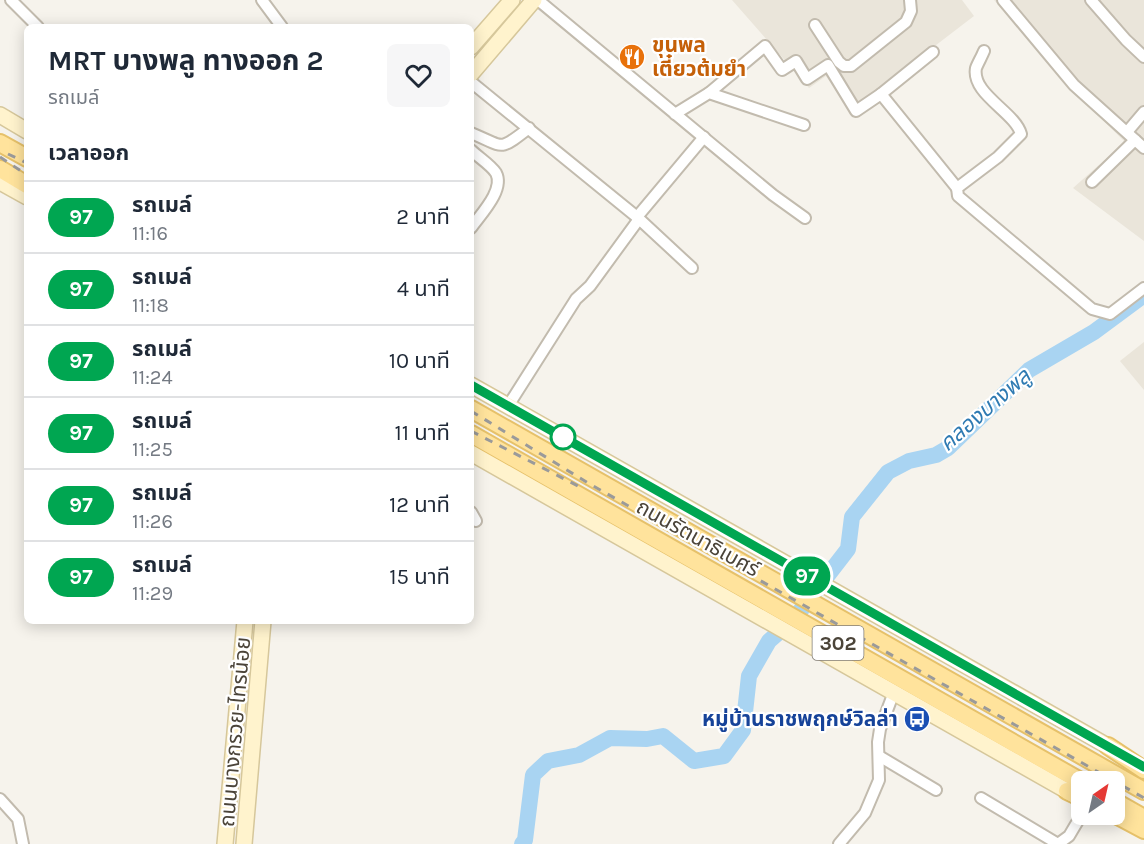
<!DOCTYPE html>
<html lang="th">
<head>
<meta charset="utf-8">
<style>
	body { margin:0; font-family:Karla,"Noto Sans Thai",sans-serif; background:#f6f6f7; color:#1f2937; height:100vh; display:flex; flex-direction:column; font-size:22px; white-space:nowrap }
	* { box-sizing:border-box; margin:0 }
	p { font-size:20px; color:#747a83 }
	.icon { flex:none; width:33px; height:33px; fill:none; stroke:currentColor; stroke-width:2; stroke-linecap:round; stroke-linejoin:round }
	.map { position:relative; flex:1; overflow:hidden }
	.sheet { position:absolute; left:24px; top:24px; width:450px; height:600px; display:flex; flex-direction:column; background:#fff; border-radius:9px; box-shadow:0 3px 15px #0003 }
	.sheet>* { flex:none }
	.badge { padding:0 12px; border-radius:20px; font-size:21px; line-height:39px }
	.needle { width:39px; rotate:34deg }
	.buttons { position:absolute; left:1071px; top:771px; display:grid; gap:12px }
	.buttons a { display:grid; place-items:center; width:54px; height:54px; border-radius:9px; background:#fff; box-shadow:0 3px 15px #0003; font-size:30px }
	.map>.badge { position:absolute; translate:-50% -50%; box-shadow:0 0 0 3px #fff }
	h2 { padding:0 24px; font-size:22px; line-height:54px }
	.round { display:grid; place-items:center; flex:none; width:63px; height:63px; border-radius:9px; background:#f6f6f7 }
	.overview { display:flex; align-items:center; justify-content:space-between; height:102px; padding:0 24px }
	h1 { font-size:28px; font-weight:700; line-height:45px }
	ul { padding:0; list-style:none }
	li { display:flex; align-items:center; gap:18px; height:72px; padding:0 24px; border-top:2px solid #e0e1e3 }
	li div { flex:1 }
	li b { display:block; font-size:22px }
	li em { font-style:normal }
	li .badge { min-width:66px; font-weight:700; text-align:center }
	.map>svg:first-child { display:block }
</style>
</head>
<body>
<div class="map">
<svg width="1144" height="844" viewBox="0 0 1144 844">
	<rect width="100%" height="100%" fill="#f6f3ec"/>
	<g fill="#eae5da">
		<polygon points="732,0 962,0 974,16 850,111 826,76 809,88"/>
		<polygon points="994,0 1144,0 1144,241 1073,188 1125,142 1068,86"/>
		<polygon points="1144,342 1144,390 1120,361"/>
	</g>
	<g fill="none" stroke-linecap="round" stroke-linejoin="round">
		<polyline stroke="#a9d4f2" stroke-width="16" points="522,844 525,840 533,775 548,761 579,755 610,738 647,739 663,736 694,761 724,756 743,730 749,676 769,641 794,619 848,549 852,517 888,472 909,461 936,455 948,448 1029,370 1094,332 1144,295"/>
		<g stroke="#c2bbae" stroke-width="14">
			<g id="minor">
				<polyline points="11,0 38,27"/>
				<polyline points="262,0 282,27"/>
				<polyline points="538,0 773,195 805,218"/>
				<polyline points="1003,0 1074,85 1144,148"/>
				<polyline points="1091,0 1126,40 1144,57"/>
				<polyline points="815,25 839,62 844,66 851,66 906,22 911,11 910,0"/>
				<path d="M984,51C982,56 978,63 976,68C971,94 1015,112 1021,134L998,157L957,188L958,196L1092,309L1110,314L1144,288"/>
				<polyline points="471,82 637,217 692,268"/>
				<polyline points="709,93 765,46 782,70 796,61 807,79 828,65 856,111 881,94 957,188"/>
				<polyline points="881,94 933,52"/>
				<polyline points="675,114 709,93 804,125"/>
				<polyline points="1127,132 1144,112"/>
				<path d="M471,133C505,147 498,152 529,128"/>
				<path d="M471,150C478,157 491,165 496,173C505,190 480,215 471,228"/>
				<polyline points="1092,182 1135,140"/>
				<polyline points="637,217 704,137"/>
				<polyline points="508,406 576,299 590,286 639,219"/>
				<polyline points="471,512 476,521"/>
				<polyline points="879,756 936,790"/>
				<polyline points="981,798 1058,844 1069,836 1082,814"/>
				<polyline points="0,799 18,819 23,844"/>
				<polyline points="839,844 865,813 879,780 878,742 880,729 894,692"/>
			</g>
		</g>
		<g stroke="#d6c79b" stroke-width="18">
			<g id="secondary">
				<polyline points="471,47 512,0"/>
				<polyline points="471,74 534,0"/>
				<polyline points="0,115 27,131"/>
				<polyline points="0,182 27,197"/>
				<polyline points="471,385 1118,752"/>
				<polyline points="471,453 1076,796"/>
				<polyline points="225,844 245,621"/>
				<polyline points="244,844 263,621"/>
			</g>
		</g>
		<g stroke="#e6c16a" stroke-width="20">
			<g id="primary">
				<polyline points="0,143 27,158"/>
				<polyline points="0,169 27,185"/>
				<polyline points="471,409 1144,791"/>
				<polyline points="471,434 1082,782"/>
				<polyline points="1108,746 1144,770"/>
				<polyline points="1067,791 1082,798"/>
				<polyline points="1114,801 1144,818"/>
				<polyline points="1114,814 1144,830"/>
			</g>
		</g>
		<use href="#minor" stroke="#fff" stroke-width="10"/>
		<use href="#secondary" stroke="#fff3cd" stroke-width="15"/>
		<use href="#primary" stroke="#ffe39c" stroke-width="16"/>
		<g stroke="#9a9a9a" stroke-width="3" stroke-dasharray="8 8" stroke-linecap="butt">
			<polyline points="8,154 27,163"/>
			<polyline points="0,157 27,175"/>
			<polyline points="471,411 588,483 1144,798"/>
			<polyline points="471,431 578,486"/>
		</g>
	</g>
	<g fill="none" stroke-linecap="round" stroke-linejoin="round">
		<g stroke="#fff" stroke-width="14">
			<polyline id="line" points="471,385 1144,767"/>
		</g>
		<use href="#line" stroke="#00a651" stroke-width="9"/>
	</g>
	<defs>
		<g id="restaurant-disc" transform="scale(1.35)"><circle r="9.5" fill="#e8710a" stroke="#fff"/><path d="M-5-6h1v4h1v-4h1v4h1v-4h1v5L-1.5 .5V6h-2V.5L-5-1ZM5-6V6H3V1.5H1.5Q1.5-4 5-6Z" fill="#fff"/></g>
		<g id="bus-disc" transform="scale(1.35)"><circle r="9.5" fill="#1a4fb4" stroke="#fff"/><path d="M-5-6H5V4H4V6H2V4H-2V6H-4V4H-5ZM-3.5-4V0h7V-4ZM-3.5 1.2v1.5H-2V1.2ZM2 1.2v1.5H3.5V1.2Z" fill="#fff"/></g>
	</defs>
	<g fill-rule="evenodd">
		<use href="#restaurant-disc" x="632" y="57"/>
		<use href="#bus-disc" x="917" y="719"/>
	</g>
	<circle fill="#fff" stroke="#00a651" stroke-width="3" cx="563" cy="437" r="12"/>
	<g text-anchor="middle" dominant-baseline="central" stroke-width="4.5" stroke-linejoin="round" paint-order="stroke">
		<rect fill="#fff" stroke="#817c74" stroke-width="1.5" x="812.5" y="626" width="51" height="34" rx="4.5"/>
		<g font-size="20" font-weight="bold" fill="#4b4439">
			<text x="838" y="643">302</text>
		</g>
		<g font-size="21" font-weight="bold" fill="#c56008" stroke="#fff" text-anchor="start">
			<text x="652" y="45">ขุนพล<tspan x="652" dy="24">เตี๋ยวต้มยำ</tspan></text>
		</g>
		<g font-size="21" fill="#4b4439" stroke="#fff">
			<text transform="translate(698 538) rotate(29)">ถนนรัตนาธิเบศร์</text>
			<text transform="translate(235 732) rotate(-85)">ถนนบางกรวย-ไทรน้อย</text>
		</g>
		<g font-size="21" font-weight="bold" fill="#164399" stroke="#fff" text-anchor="end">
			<text x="898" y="719">หมู่บ้านราชพฤกษ์วิลล่า</text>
		</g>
		<g font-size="22" font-style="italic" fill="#2e7ab2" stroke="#fff">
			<text transform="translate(985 410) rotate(-41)">คลองบางพลู</text>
		</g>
	</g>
</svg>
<div class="buttons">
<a><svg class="needle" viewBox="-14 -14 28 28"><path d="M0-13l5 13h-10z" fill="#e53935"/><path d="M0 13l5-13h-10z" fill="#747a83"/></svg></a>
</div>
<b class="badge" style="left:807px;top:576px;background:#00a651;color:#fff">97</b>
<section class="sheet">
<div class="overview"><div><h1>MRT บางพลู ทางออก 2</h1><p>รถเมล์</p></div><a class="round"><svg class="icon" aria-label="heart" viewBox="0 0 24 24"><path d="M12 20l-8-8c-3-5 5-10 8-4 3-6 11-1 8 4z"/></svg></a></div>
<h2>เวลาออก</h2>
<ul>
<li><span class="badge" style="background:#00a651;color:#fff">97</span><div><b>รถเมล์</b><p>11:16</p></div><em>2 นาที</em></li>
<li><span class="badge" style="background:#00a651;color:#fff">97</span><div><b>รถเมล์</b><p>11:18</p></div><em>4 นาที</em></li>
<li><span class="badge" style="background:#00a651;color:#fff">97</span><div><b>รถเมล์</b><p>11:24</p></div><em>10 นาที</em></li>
<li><span class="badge" style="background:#00a651;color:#fff">97</span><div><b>รถเมล์</b><p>11:25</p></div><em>11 นาที</em></li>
<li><span class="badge" style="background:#00a651;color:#fff">97</span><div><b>รถเมล์</b><p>11:26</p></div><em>12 นาที</em></li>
<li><span class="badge" style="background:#00a651;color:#fff">97</span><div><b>รถเมล์</b><p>11:29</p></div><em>15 นาที</em></li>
</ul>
</section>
</div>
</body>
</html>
